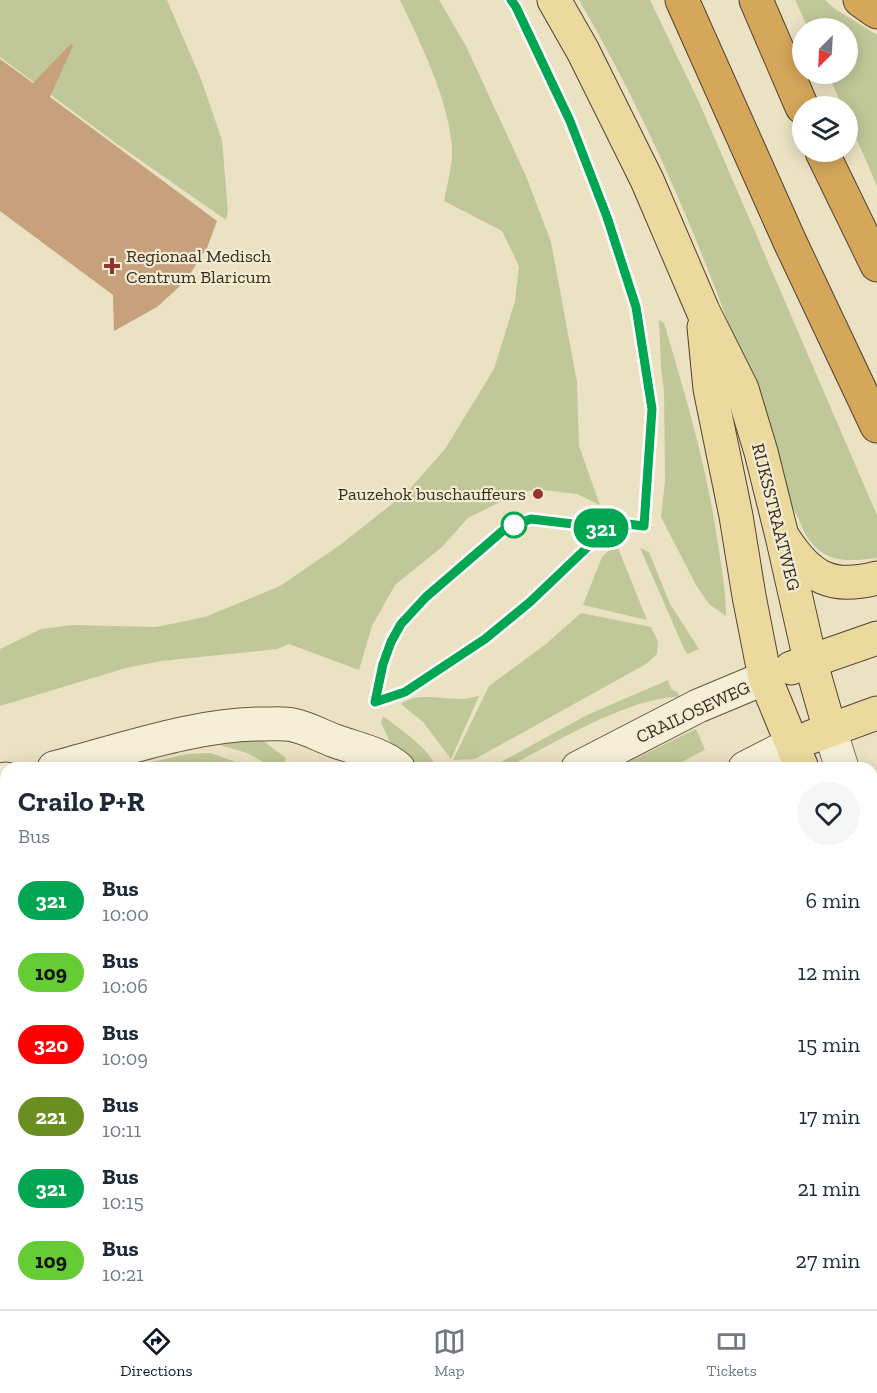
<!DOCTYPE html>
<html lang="en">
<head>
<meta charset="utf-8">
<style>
	body { margin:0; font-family:"Zilla Slab",serif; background:#f6f6f7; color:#1f2937; height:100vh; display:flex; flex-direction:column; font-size:22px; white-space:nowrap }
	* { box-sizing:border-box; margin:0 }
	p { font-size:20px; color:#747a83 }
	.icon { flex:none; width:33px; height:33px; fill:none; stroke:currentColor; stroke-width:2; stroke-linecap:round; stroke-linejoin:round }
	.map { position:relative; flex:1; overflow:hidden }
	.side { position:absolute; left:0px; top:762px; width:878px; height:548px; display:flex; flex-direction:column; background:#fff; border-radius:18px 18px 0 0; box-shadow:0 3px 15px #0003 }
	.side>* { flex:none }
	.badge { padding:0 12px; border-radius:20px; font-size:21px; line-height:39px }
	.needle { width:39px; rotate:204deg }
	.buttons { position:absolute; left:792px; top:18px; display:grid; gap:12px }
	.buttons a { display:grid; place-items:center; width:66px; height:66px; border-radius:50%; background:#fff; box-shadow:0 3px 15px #0003; font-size:30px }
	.map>.badge { position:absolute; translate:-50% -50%; box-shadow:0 0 0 3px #fff }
	.round { display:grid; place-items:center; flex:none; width:63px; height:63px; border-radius:32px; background:#f6f6f7 }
	.summary { display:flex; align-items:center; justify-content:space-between; height:102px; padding:0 18px }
	h1 { font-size:28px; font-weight:700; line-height:45px }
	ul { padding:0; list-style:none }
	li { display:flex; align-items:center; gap:18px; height:72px; padding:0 18px }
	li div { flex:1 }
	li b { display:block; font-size:22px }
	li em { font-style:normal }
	li .badge { min-width:66px; font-weight:700; text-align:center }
	.tab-bar { display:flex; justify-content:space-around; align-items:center; height:84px; border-top:2px solid #e0e1e3; background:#fff; font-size:16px; color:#747a83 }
	.tab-bar a { display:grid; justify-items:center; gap:3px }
	.tab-bar .selected { color:#111827 }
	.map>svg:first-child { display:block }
</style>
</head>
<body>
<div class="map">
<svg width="877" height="1309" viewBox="0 0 877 1309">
	<rect width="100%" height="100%" fill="#ebe2c4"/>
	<g fill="#c0c899">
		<polygon points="0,0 167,0 201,79 222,140 228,211 226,220 117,144 0,57"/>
		<path d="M400,0H439L466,46L526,176L551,242L577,382L579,446L600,505L577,494L543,490L528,491L512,496L468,518L442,547L395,585L372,626L359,670L289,644L277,649L161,661L126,668L0,706V649L41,629L72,625L156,627L205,617L280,586L340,545L407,492L445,449L494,369L515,301L519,266L502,231L444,201C447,186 452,168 452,151C451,105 420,42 400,0Z"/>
		<path d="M579,0H650L699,102L877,515V558C852,561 828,564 811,542C804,535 801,522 796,514C772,463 759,408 740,355C696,232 645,113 579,0Z"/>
		<polygon points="795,0 825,0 835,9 877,35 877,186 848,119 848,106 842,106 828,74 848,74 848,28 808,28"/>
		<path d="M659,320L664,323C685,394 706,464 717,538C721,564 726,590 726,616L709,604L696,585L661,517L665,481L664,392L661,367Z"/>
		<polygon points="616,543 647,620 583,605 602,557"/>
		<polygon points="640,548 649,552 670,604 699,649 687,654 685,651"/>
		<polygon points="581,613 651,627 658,641 657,654 646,664 475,759 453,760 489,686 546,644"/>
		<path d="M668,680L671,689L677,692L680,697C630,696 551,745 506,768H490L587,715Z"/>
		<path d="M479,696L451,759L423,722L401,704C417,691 445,700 464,699C469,698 474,697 479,696Z"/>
		<path d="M383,716C396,726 435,752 435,768H418L391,745L381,722Z"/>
		<polygon points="696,729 705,750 670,768 616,768"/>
		<polygon points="246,739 263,741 286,758 283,765 289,768 275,768 247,753 216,744"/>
		<polygon points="211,753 252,768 126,768 187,754"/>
		<polygon points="6,797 6,906 0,912 0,798"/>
		<polygon points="6,1093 6,1212 0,1219 0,1099"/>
		<polygon points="328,1304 834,1304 830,1309 330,1309"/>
	</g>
	<polygon fill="#c7a07c" points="71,44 73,46 50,97 217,221 207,248 190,274 180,286 157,307 114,331 113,295 0,211 0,59 33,83"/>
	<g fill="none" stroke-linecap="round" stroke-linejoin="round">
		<g stroke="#84745c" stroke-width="35">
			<g id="minor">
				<polyline points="830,730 842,768"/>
				<polyline points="872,840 877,849"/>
				<polyline points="872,1187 877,1192"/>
				<polyline points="0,1226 6,1219"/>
				<polyline points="872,1296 877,1288"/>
				<polyline points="37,1309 43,1304"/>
			</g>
		</g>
		<g stroke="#66553f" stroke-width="35">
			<g id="secondary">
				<path d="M54,768C119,751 198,723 265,724C274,724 284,723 293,725C308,728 321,736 335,741C357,749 380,753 398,768"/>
				<polyline points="578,768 698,706 765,678"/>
				<polyline points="745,768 792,744"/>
				<polyline points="0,780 6,779"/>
				<polyline points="0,1275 6,1270"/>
			</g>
		</g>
		<g stroke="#524230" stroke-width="35">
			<g id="primary">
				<polyline points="554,0 583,51 647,180 703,311 742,389 761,452 782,536 810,660 830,730"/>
				<polyline points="704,327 710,389 736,516 749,596 765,678 802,768"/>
				<path d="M785,540C810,578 832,590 877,578"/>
				<polyline points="791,668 877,638"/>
				<polyline points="811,737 877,713"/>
				<polyline points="872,900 877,909"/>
			</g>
		</g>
		<g stroke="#524230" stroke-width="35">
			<g id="motorway">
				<polyline points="682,0 790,242 877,426"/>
				<polyline points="756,0 802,107"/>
				<polyline points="860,0 877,12"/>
				<polyline points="822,152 877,265"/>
			</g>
		</g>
		<use href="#minor" stroke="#f6efd7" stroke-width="33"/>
		<use href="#secondary" stroke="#f6efd7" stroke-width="33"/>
		<use href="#primary" stroke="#ecd99e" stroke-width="33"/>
		<use href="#motorway" stroke="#d5a75a" stroke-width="33"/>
	</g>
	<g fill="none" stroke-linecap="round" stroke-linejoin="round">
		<g stroke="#fff" stroke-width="14">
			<polyline id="line" points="511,0 516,7 570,121 607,217 636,307 652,409 644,526 619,523 607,528 531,519 506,528 426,597 401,624 391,642 383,664 375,702 405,692 485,639 530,602 594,541"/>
		</g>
		<use href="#line" stroke="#00a651" stroke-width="9"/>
	</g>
	<g fill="#903530" stroke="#f3ecd3" stroke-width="2">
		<path d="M109 257h6v6h6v6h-6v6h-6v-6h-6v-6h6z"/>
		<circle cx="538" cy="494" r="6"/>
	</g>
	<circle fill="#fff" stroke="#00a651" stroke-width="3" cx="514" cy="525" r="12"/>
	<g text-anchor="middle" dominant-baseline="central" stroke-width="4.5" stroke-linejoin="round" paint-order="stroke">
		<g font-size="18" fill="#352b1f" stroke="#f3ecd3" text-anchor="start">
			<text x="126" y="256">Regionaal Medisch<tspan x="126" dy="21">Centrum Blaricum</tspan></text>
			<text x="526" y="494" text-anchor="end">Pauzehok buschauffeurs</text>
		</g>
		<g font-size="18" fill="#352b1f" stroke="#f3ecd3">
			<text transform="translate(776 517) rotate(76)">RIJKSSTRAATWEG</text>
			<text transform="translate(693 712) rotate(-25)">CRAILOSEWEG</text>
		</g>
	</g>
</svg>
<div class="buttons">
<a><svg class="needle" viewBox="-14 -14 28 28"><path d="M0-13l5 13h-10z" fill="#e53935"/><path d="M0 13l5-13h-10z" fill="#747a83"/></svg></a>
<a><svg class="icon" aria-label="layers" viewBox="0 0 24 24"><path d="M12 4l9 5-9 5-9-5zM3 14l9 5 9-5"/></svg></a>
</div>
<b class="badge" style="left:601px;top:528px;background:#00a651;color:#fff">321</b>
<section class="side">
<div class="summary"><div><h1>Crailo P+R</h1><p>Bus</p></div><a class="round"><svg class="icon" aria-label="heart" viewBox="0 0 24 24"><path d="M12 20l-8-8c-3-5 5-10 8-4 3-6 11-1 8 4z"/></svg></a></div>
<ul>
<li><span class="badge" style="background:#00a651;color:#fff">321</span><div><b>Bus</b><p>10:00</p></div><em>6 min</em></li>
<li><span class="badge" style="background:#6c3;color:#111">109</span><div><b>Bus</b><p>10:06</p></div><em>12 min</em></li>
<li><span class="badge" style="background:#f00;color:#fff">320</span><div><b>Bus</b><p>10:09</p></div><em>15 min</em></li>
<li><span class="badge" style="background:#6b8e23;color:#fff">221</span><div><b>Bus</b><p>10:11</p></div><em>17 min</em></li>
<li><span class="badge" style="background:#00a651;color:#fff">321</span><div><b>Bus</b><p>10:15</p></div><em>21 min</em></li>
<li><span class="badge" style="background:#6c3;color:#111">109</span><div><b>Bus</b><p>10:21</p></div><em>27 min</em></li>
</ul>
</section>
</div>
<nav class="tab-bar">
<a class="selected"><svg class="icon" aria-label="directions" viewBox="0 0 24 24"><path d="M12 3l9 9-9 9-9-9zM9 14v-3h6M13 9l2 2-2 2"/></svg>Directions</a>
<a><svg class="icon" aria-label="map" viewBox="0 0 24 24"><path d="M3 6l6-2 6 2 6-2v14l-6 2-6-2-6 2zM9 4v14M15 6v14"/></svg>Map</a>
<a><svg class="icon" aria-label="tickets" viewBox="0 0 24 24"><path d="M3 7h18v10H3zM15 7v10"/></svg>Tickets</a>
</nav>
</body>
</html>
